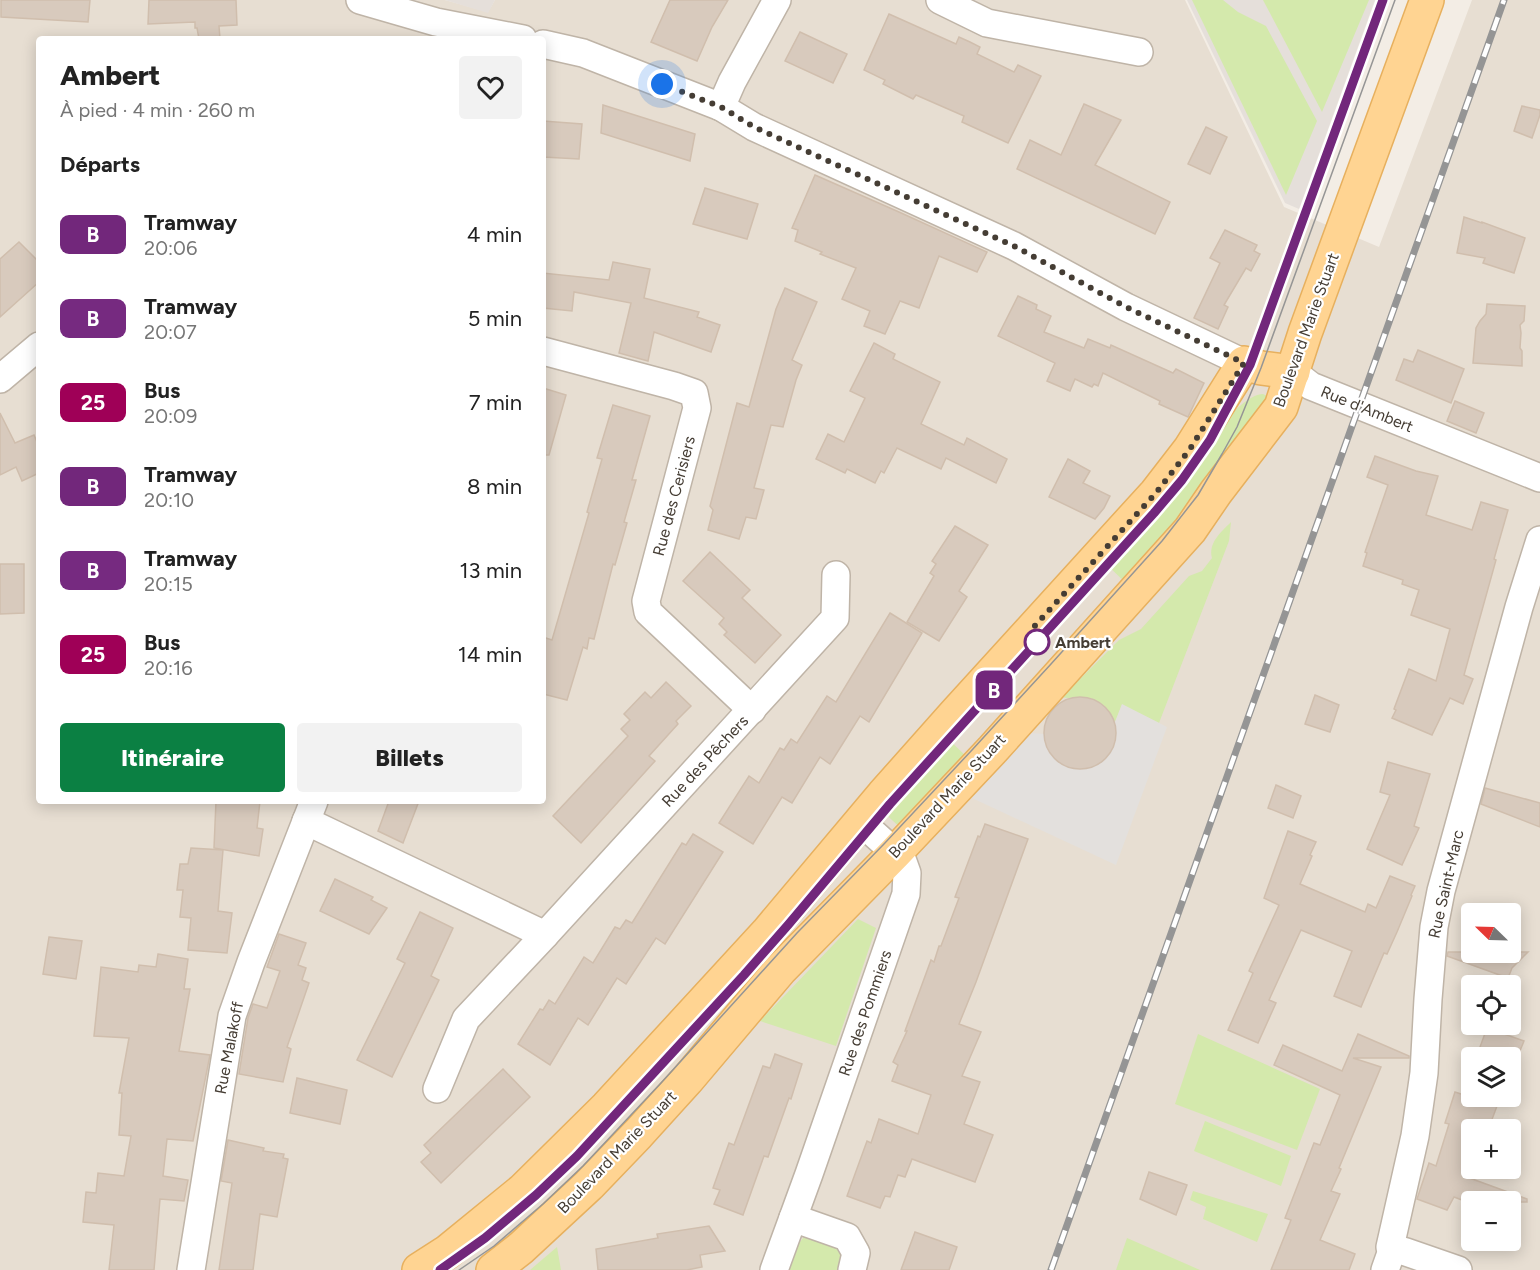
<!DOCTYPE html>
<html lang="fr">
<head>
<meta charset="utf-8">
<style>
	body { margin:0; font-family:Figtree,sans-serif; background:#f2f2f2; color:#222; height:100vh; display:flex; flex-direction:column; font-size:22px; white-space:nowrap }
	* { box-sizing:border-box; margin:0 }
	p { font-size:20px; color:#767676 }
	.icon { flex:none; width:33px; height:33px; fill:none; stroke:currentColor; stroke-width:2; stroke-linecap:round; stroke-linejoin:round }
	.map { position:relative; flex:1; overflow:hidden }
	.sheet { position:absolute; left:36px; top:36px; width:510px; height:768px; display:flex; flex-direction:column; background:#fff; border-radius:6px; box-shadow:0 3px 15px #0003 }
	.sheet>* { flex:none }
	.badge { padding:0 12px; border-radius:9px; font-size:21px; line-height:39px }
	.needle { width:39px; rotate:293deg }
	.buttons { position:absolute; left:1461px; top:903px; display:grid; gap:12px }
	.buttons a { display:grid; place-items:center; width:60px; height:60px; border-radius:6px; background:#fff; box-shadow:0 3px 15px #0003; font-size:30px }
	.you { position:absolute; width:30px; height:30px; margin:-15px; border:4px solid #fff; border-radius:50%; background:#1a73e8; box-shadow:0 0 0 9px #1a73e833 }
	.map>.badge { position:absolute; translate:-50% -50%; box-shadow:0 0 0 3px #fff }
	h2 { padding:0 24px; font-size:22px; line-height:54px }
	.round { display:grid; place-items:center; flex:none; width:63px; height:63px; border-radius:6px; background:#f2f2f2 }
	.summary { display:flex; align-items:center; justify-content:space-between; height:102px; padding:0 24px }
	h1 { font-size:28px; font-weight:800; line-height:45px }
	.primary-button { display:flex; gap:12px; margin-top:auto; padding:12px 24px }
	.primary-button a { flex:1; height:69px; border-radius:6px; background:#0b8043; color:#fff; font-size:24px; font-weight:800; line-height:69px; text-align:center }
	.primary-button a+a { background:#f2f2f2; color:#222 }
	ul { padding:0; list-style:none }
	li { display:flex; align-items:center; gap:18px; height:84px; padding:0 24px }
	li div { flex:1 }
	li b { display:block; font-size:22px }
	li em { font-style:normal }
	li .badge { min-width:66px; font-weight:700; text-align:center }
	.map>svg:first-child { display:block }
</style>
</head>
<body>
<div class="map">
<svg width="1540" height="1270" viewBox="0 0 1540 1270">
	<rect width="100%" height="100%" fill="#f3ede5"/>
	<path fill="#e7ded2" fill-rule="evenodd" d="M0,0H445L488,12L495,0H1185L1284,207L1379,247L1472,0H1540V1270H0ZM39,39H543V801H39ZM1472,914H1510V952H1472ZM1472,986H1510V1024H1472ZM1472,1058H1510V1096H1472ZM1472,1130H1510V1168H1472ZM1472,1202H1510V1240H1472Z"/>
	<g fill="#e5dfda">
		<polygon points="445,0 495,0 488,13"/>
		<polygon points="1187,0 1375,0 1299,209 1285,203"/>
	</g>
	<g fill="#d4e9ac">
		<polygon points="1192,0 1223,0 1238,12 1266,26 1317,121 1286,195"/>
		<polygon points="1263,0 1369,0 1322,112"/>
		<path d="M1263,394L1271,398L1129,586L1103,561L1223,422C1234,412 1248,395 1263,394Z"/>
		<path d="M1231,522L1229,541L1159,723L1122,705L1115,722C1107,708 1099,698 1082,697C1075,697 1069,699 1062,697L1119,640L1141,629L1189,576L1202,571L1212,558C1208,543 1221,532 1231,522Z"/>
		<polygon points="945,736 970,760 904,831 880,809"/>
		<polygon points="858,919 876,928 836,1046 760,1021"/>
		<polygon points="1198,1034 1320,1089 1297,1150 1175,1104"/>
		<polygon points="1205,1121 1291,1156 1281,1186 1194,1151"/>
		<polygon points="1193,1191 1268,1214 1257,1242 1203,1219 1206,1207 1190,1200"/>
		<polygon points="816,1235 833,1243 844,1255 842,1270 789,1270 799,1243 804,1237"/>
		<polygon points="1127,1238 1200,1270 1116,1270"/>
		<polygon points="557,1247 561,1270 530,1270"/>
	</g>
	<polygon fill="#e3e0dd" points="1122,704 1167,727 1116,865 972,798 1030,733 1044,734 1046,745 1052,755 1061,764 1073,768 1085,769 1097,765 1107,757 1114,747 1116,735 1115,722"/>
	<g fill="#d8cabd" stroke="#d0bead" stroke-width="1.5">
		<polygon points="1,0 90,0 88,22 1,17"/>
		<polygon points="149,0 236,0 237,25 219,26 220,39 199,39 197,28 195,28 195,22 148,24"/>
		<polygon points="670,0 728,0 712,27 697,61 651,42"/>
		<polygon points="889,14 956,44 959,37 970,42 980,47 977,54 1014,72 1018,65 1041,76 1008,143 962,122 964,116 916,95 913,99 883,84 885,80 864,70"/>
		<polygon points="800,32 847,54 833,83 785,61"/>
		<polygon points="1084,104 1121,120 1095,165 1170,202 1155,234 1017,169 1030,140 1061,155"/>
		<polygon points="603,105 695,134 690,161 601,133"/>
		<polygon points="1522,106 1540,110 1540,115 1532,138 1514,131"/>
		<polygon points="543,121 582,124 579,159 543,157"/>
		<polygon points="1206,127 1227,137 1210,174 1188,164"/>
		<polygon points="815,175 899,212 987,252 977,272 939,256 919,308 900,301 885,334 864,326 870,311 842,299 856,268 820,254 822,252 795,241 798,230 792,228"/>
		<polygon points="705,188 758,204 747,239 693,224"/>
		<polygon points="1464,217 1482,223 1482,222 1525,238 1514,273 1483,263 1485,258 1457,253"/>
		<polygon points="1225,230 1257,245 1254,251 1260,254 1251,271 1246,268 1224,305 1228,307 1218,329 1194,318 1220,263 1210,258"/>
		<polygon points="19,242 39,262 39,282 0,317 0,259"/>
		<polygon points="613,262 650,269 644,298 699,312 697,317 720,325 711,352 654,332 648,361 619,353 631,303 574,292 572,311 543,308 543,273 609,280"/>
		<polygon points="785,288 817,302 792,360 802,365 796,380 783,427 771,425 754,488 764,490 756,519 746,517 739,539 708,530 713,510 710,506 737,403 749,407 776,309"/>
		<polygon points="1018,296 1037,305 1036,309 1051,316 1044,332 1084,348 1088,339 1110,348 1111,345 1173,373 1176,369 1204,383 1188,417 1159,404 1160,401 1103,373 1098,386 1094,384 1092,387 1075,379 1070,391 1047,381 1055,363 998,336"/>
		<polygon points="1487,304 1525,306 1524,321 1520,325 1521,333 1520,348 1522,351 1522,366 1473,363 1476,328 1480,321 1486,314"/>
		<polygon points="874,343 895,354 893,359 940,382 921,424 964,445 967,438 1007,459 996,483 946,458 941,469 897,448 884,473 881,471 875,483 847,469 845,473 816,459 828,434 844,442 865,398 850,391"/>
		<polygon points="1418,350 1464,369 1451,403 1396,380 1404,359 1413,362"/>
		<polygon points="543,388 566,395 549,455 543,455"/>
		<polygon points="1455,401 1484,413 1476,433 1447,421"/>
		<polygon points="613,405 650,416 632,480 636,480 624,522 627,523 615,565 613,564 594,639 589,638 587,649 583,647 567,700 543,694 543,637 552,640 589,513 587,512 602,459 597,458"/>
		<polygon points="0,413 15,443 34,435 39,447 39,473 22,481 16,467 0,475"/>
		<polygon points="1375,456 1416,471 1438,476 1426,515 1472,530 1481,502 1508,510 1494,559 1496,560 1464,675 1473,679 1463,704 1450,698 1432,735 1392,718 1396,710 1394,709 1409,669 1436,681 1450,629 1411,615 1419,590 1402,584 1403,580 1363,566 1367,553 1365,552 1388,485 1367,477"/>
		<polygon points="1068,459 1090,471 1083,483 1110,496 1104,508 1095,519 1049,497"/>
		<polygon points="955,526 988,545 959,591 967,597 939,641 907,622 934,576 930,573 936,564 932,561"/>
		<polygon points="710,552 750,590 742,598 781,635 755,663 724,635 727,632 719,624 724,618 683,581"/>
		<polygon points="0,564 24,564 24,613 0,614"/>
		<polygon points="890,613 922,633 869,722 860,716 830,764 820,757 792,803 782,797 753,844 719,823 749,776 759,783 780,748 784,750 791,739 797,743 827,696 836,702"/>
		<polygon points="666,682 691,706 676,721 678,724 649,756 655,761 581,843 553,816 628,736 621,729 630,720 624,714 645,692 651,698"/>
		<polygon points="1315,695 1339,705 1330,732 1305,724"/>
		<circle cx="1080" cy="733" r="36"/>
		<polygon points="1388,762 1430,774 1414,826 1419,828 1402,865 1367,849 1390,795 1380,792"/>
		<polygon points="1276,785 1301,796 1293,818 1268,808"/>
		<polygon points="1485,788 1540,803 1540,827 1481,804"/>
		<polygon points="216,801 260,801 257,828 263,829 259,856 214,848"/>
		<polygon points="389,801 419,801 403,843 378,831"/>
		<polygon points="985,824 1028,839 976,982 959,1024 981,1032 962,1076 980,1082 964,1124 993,1135 975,1182 912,1159 905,1177 898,1175 890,1197 885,1196 880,1208 847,1196 867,1141 871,1143 879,1119 918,1134 931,1095 892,1081 898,1065 893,1062 907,1031 905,1031 931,960 934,962 939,946 941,946 959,898 955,897 978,836 980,837"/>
		<polygon points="1288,831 1316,842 1310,855 1312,856 1300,884 1365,912 1368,904 1376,908 1390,876 1415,886 1411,895 1412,896 1397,932 1387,954 1384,953 1361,1007 1334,996 1352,951 1301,930 1269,1000 1276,1003 1258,1043 1228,1030 1253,973 1249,971 1279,905 1264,898"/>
		<polygon points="693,834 723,852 665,944 656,938 626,984 617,978 588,1025 578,1018 550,1065 518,1044 540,1009 543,1010 549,1000 555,1004 584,957 593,963 615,927 620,929 626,920 632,923 682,843 686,845"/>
		<polygon points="191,848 223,850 218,911 232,913 227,953 188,950 191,918 180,917 183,890 177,890 180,864 188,864"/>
		<polygon points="335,879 373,897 371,900 387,908 369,934 320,911"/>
		<polygon points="420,912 453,928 431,976 439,980 392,1077 357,1060 405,963 397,959"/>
		<polygon points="279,934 306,943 298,965 306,968 302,980 309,983 287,1047 291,1049 283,1082 239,1074 248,1018 253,1004 267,1008 280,971 267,967"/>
		<polygon points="49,937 82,941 76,979 43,974"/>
		<polygon points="1448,952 1528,952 1512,968 1508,978 1447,956"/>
		<polygon points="158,954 188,959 184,989 190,989 179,1051 210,1055 193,1141 167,1139 163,1176 188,1180 184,1201 160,1199 154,1270 109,1270 114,1225 83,1222 86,1192 96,1193 98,1173 124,1176 131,1136 119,1135 122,1093 119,1093 129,1038 94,1036 101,967 138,972 139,965 156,967"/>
		<polygon points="1487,1028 1524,1041 1517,1058 1476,1058"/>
		<polygon points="1358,1034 1409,1056 1409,1058 1353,1058 1381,1067 1339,1168 1341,1169 1331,1191 1340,1194 1320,1240 1355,1254 1349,1270 1271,1270 1291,1220 1285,1218 1309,1156 1314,1143 1320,1145 1340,1095 1274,1065 1283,1045 1342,1071"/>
		<polygon points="775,1054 802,1064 791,1099 789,1098 768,1157 764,1156 743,1215 714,1204 720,1190 713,1188 729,1143 734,1145 763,1066 770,1068"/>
		<polygon points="503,1069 530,1097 441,1183 421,1162 431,1153 424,1145"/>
		<polygon points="297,1078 347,1090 340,1124 290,1113"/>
		<polygon points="1455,1092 1497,1106 1488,1130 1472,1130 1472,1154 1464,1176 1527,1199 1527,1202 1467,1202 1454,1197 1447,1210 1417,1199 1429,1163 1436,1166 1449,1124 1445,1123"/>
		<polygon points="228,1140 264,1148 263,1151 284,1154 283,1158 288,1159 277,1217 260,1214 253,1270 219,1270 232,1183 221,1181"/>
		<polygon points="1149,1172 1187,1185 1176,1215 1140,1199"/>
		<polygon points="709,1226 725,1251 700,1255 702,1267 687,1270 598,1270 596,1249 658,1238 657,1234"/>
		<polygon points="915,1232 957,1247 949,1270 901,1270"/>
	</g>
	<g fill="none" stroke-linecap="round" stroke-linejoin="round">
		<g stroke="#bfb4a7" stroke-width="30">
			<g id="minor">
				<polyline points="360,0 436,22 523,39"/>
				<polyline points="940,0 987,23 1139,52"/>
				<polyline points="543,44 583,53 721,107 754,127 1014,246 1126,307 1244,363"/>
				<polyline points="721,107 732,82 777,0"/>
				<polyline points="543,351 674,386 694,393 697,408 646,601 648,612 752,710"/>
				<polyline points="1293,372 1311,386 1540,478"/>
				<polyline points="0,379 39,346"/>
				<polyline points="306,821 545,935 835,618 836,575"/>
				<polyline points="437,1089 466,1019 545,935"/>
				<polyline points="793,1218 847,1237 856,1253 852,1270"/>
				<polyline points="1391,1253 1399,1250 1406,1252 1458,1270"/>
				<polyline points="191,1270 232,1016 251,962 314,801"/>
				<polyline points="774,1270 809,1174 906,894 907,873 902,859 861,822"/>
				<polyline points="1385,1270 1391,1253 1390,1247 1415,1136 1424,1073 1428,999 1434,927 1441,891 1519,607 1540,540"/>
			</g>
		</g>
		<g stroke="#e7b05e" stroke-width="36">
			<g id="major">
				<polyline points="419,1270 447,1252 523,1190 607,1107 767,933 883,795 955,714 1156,493 1190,449 1244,363 1261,368 1293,372"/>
				<polyline points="493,1270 521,1248 589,1185 638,1134 687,1080 780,970 895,853 993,749 1190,530 1216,492 1281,407 1305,333 1427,0"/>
			</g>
		</g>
		<use href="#minor" stroke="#fff" stroke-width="27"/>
		<use href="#major" stroke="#ffd492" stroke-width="33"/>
		<g stroke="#959595" stroke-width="1.5">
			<polyline points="440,1270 485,1238 536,1195 577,1156 744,974 788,925 890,804 1154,513 1182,480 1210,440 1250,365 1383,0"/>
			<polyline points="459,1270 494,1246 543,1204 583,1166 661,1083 797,933 884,844 972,750 1051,664 1162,541 1198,495 1222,454 1237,427 1261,368 1395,0"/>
		</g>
		<g stroke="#959595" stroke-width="7">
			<polyline id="rail" points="1051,1270 1504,0"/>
		</g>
		<use href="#rail" stroke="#fff" stroke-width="4.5" stroke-dasharray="14" stroke-linecap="butt"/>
	</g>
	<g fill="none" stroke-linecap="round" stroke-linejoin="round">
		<g stroke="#fff" stroke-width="14">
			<polyline id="line" points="440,1270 485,1238 536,1195 577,1156 744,975 788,925 890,804 1154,513 1182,480 1210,440 1250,365 1383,0"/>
		</g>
		<use href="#line" stroke="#72277b" stroke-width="9"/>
		<polyline stroke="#453d34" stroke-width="6" stroke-dasharray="0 10.8" points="662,84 721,107 754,127 1014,246 1126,307 1244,363 1190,449 1156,493 1032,629 1037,642"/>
	</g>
	<circle fill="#fff" stroke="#72277b" stroke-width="3" cx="1037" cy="642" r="12"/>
	<g text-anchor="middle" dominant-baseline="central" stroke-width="4.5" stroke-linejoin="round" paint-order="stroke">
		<g font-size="16" fill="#453d34" stroke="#fff">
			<text transform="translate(1306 330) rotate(-70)">Boulevard Marie Stuart</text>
			<text transform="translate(1367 409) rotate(22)">Rue d'Ambert</text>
			<text transform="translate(674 496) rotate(-75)">Rue des Cerisiers</text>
			<text transform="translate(705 761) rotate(-47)">Rue des Pêchers</text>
			<text transform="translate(947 796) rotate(-47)">Boulevard Marie Stuart</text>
			<text transform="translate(1446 884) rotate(-77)">Rue Saint-Marc</text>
			<text transform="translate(865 1013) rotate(-71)">Rue des Pommiers</text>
			<text transform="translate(229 1048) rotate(-79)">Rue Malakoff</text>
			<text transform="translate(617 1152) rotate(-46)">Boulevard Marie Stuart</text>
		</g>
		<g font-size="16" font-weight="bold" fill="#453d34" stroke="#fff" text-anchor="start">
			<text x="1055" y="642">Ambert</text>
		</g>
	</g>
</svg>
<div class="buttons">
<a><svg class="needle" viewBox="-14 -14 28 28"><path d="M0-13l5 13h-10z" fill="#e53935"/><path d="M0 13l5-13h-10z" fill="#767676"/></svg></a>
<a><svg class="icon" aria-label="locate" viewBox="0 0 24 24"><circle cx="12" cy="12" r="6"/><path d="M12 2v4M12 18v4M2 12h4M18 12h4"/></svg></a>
<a><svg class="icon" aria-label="layers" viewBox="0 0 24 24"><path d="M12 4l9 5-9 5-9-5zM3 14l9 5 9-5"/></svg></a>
<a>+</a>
<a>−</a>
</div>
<div class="you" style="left:662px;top:84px"></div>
<b class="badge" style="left:994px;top:690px;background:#72277b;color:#fff">B</b>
<section class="sheet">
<div class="summary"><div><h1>Ambert</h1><p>À pied · 4 min · 260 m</p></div><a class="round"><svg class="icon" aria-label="heart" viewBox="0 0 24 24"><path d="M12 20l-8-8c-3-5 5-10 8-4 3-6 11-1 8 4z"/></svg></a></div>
<h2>Départs</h2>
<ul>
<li><span class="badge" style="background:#72277b;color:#fff">B</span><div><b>Tramway</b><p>20:06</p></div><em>4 min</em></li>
<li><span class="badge" style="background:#762a80;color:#fff">B</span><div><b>Tramway</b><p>20:07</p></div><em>5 min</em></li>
<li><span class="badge" style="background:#9f0057;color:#fff">25</span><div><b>Bus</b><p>20:09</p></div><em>7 min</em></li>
<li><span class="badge" style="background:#72277b;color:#fff">B</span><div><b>Tramway</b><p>20:10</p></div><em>8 min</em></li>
<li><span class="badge" style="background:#762a80;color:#fff">B</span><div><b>Tramway</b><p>20:15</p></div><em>13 min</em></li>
<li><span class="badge" style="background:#9f0057;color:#fff">25</span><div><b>Bus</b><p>20:16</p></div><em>14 min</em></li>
</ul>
<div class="primary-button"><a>Itinéraire</a><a>Billets</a></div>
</section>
</div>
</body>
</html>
